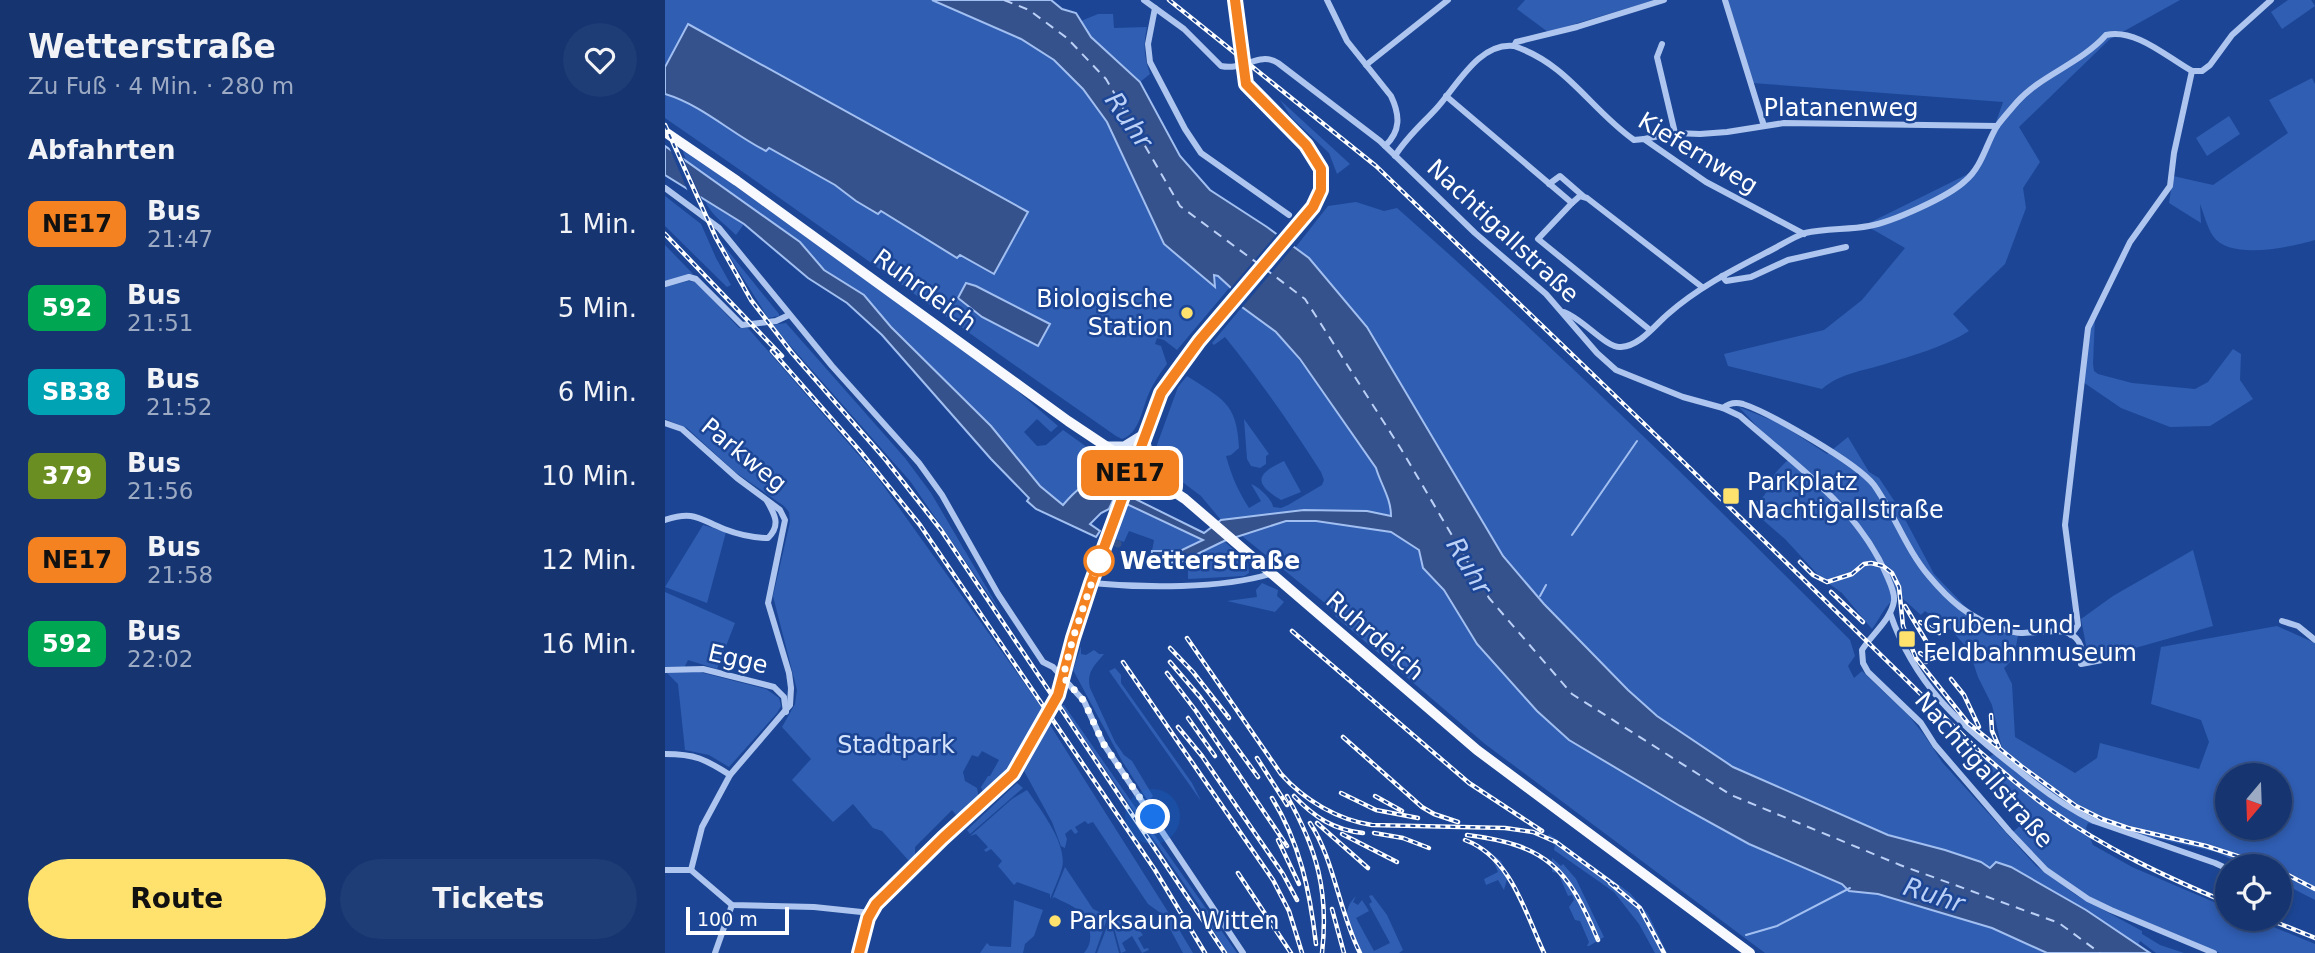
<!DOCTYPE html>
<html lang="de">
<head>
<meta charset="utf-8">
<style>
	body { margin:0; font-family:"DejaVu Sans",sans-serif; background:#1e3c75; color:#f1f3f6; height:100vh; display:flex; flex-direction:column; font-size:26px; white-space:nowrap }
	* { box-sizing:border-box; margin:0 }
	p { font-size:23px; color:#9daac3 }
	.icon { flex:none; width:38px; height:38px; fill:none; stroke:currentColor; stroke-width:2; stroke-linecap:round; stroke-linejoin:round }
	.map { position:relative; flex:1; overflow:hidden }
	.sheet { display:flex; flex-direction:column; background:#153470; width:665px }
	.sheet>* { flex:none }
	.badge { padding:0 14px; border-radius:10px; font-size:24px; line-height:46px }
	.needle { width:46px; rotate:199deg }
	.controls { position:absolute; left:1550px; top:763px; display:grid; gap:14px }
	.controls a { display:grid; place-items:center; width:77px; height:77px; border-radius:50%; background:#153470; box-shadow:0 4px 10px #0003,0 0 0 2px #344f83; font-size:35px }
	.scale { position:absolute; left:21px; bottom:18px; width:103px; box-sizing:border-box; padding-left:7px; border:4px solid #fff; border-top:0; font-size:19px; line-height:24px; white-space:nowrap; color:#fff; -webkit-text-stroke:5px #1c4695; paint-order:stroke }
	.you { position:absolute; width:35px; height:35px; margin:-18px; border:5px solid #fff; border-radius:50%; background:#1a73e8; box-shadow:0 0 0 10px #1a73e833 }
	.map>.badge { position:absolute; translate:-50% -50%; box-shadow:0 0 0 4px #fff }
	h2 { padding:0 28px; font-size:26px; line-height:63px }
	.round { display:grid; place-items:center; flex:none; width:74px; height:74px; border-radius:37px; background:#1e3c75 }
	.overview { display:flex; align-items:center; justify-content:space-between; height:119px; padding:0 28px }
	h1 { font-size:33px; font-weight:700; line-height:52px }
	.primary-button { display:flex; gap:14px; margin-top:auto; padding:14px 28px }
	.primary-button a { flex:1; height:80px; border-radius:42px; background:#ffe26d; color:#111; font-size:28px; font-weight:700; line-height:80px; text-align:center }
	.primary-button a+a { background:#1e3c75; color:#f1f3f6 }
	ul { padding:0; list-style:none }
	li { display:flex; align-items:center; gap:21px; height:84px; padding:0 28px }
	li div { flex:1 }
	li b { display:block; font-size:26px }
	li em { font-style:normal }
	li .badge { min-width:77px; font-weight:700; text-align:center }
	main { display:flex; flex:1; min-height:0 }
	.map>svg:first-child { display:block }
</style>
</head>
<body>
<main>
<section class="sheet">
<div class="overview"><div><h1>Wetterstraße</h1><p>Zu Fuß · 4 Min. · 280 m</p></div><a class="round"><svg class="icon" aria-label="heart" viewBox="0 0 24 24"><path d="M12 20l-8-8c-3-5 5-10 8-4 3-6 11-1 8 4z"/></svg></a></div>
<h2>Abfahrten</h2>
<ul>
<li><span class="badge" style="background:#f58220;color:#111">NE17</span><div><b>Bus</b><p>21:47</p></div><em>1 Min.</em></li>
<li><span class="badge" style="background:#00a651;color:#fff">592</span><div><b>Bus</b><p>21:51</p></div><em>5 Min.</em></li>
<li><span class="badge" style="background:#00a3b4;color:#fff">SB38</span><div><b>Bus</b><p>21:52</p></div><em>6 Min.</em></li>
<li><span class="badge" style="background:#6b8e23;color:#fff">379</span><div><b>Bus</b><p>21:56</p></div><em>10 Min.</em></li>
<li><span class="badge" style="background:#f58220;color:#111">NE17</span><div><b>Bus</b><p>21:58</p></div><em>12 Min.</em></li>
<li><span class="badge" style="background:#00a651;color:#fff">592</span><div><b>Bus</b><p>22:02</p></div><em>16 Min.</em></li>
</ul>
<div class="primary-button"><a>Route</a><a>Tickets</a></div>
</section>
<div class="map">
<svg width="1650" height="953" viewBox="0 0 1650 953">
	<rect width="100%" height="100%" fill="#1c4695"/>
	<g fill="#305eb3" fill-rule="evenodd">
		<path d="M0,0H267L356,39L389,60L418,89L442,121L499,244L549,286V275H553L565,287L512,350L499,340L492,338L490,344L496,346L502,364C495,373 489,382 484,393C477,408 475,433 457,439L451,436C300,332 152,222 0,118Z"/>
		<polygon points="860,0 990,0 883,32 852,9"/>
		<path d="M1063,0H1515L1445,39L1354,127L1375,162L1358,188L1361,208L1340,264L1288,314L1304,331C1279,347 1246,356 1217,365C1196,371 1174,374 1157,389L1063,366L1059,354L1159,330L1197,300L1240,248L1200,225L1315,168L1338,102L1087,83Z"/>
		<polygon points="1623,0 1646,0 1650,6 1617,29 1606,12"/>
		<path d="M433,14H448L449,28L482,27C478,45 479,57 485,74L475,82L426,37L416,21Z"/>
		<path d="M1647,78L1650,84V240C1626,247 1565,261 1548,236C1542,227 1539,214 1535,204L1536,223L1504,203L1508,176L1548,185L1623,133L1604,100Z"/>
		<polygon points="615,100 685,164 672,174 664,153 627,118"/>
		<polygon points="1564,116 1575,134 1542,156 1531,138"/>
		<path d="M17,148L335,376L393,426L386,432L372,419L359,432L372,446L381,445L398,430C419,445 439,458 453,480L451,490L438,483L399,505L375,486L326,426L226,327L199,295L159,270L135,242L22,163Z"/>
		<polygon points="0,196 36,224 51,258 66,285 62,287 0,226"/>
		<path d="M40,201L79,224L71,235C59,223 47,216 40,201Z"/>
		<path d="M691,202L719,211L732,208C889,346 1038,493 1185,640L1190,656L1183,666L1189,678L1197,671L1244,716L1260,736L1277,762L1371,866L1411,895L1477,931V934L1495,945L1519,953H1491L1475,941L1473,945L1421,910L1346,867L1326,869L1316,862L1280,850L1223,836L1068,767L992,716L963,690L879,604L838,556L702,327L644,258L630,248L663,206Z"/>
		<polygon points="55,241 114,314 114,316 103,318"/>
		<polygon points="0,245 28,274 0,281"/>
		<path d="M23,281L31,282L74,328H83L210,474L377,708C367,727 340,790 319,794L316,787L323,776H325L334,760L317,751L313,757L307,755L298,772L300,781L312,788L314,798L291,815L287,810L250,847V857L245,862L217,831L208,828L188,804L168,822L127,780L146,759L117,727L130,704L132,690L108,596L125,522L124,512L119,506L70,472L22,428L0,419V287Z"/>
		<path d="M577,307L611,332L643,371L711,468L717,487L726,501V516C669,505 613,513 556,520L536,496L492,463L489,453L513,387L522,376C557,399 572,402 574,448L566,455L561,456C567,477 572,489 584,508L596,501L586,484C594,487 607,499 608,507L616,508L623,505L657,485L659,480L656,472C626,425 594,379 560,337L549,345L547,343Z"/>
		<polygon points="1430,316 1428,364 1429,371 1433,374 1467,383 1530,389 1543,382 1568,349 1576,354 1575,380 1588,399 1545,426 1505,427 1456,408 1418,382 1424,333"/>
		<polygon points="121,323 240,458 266,493 337,614 245,481 107,325"/>
		<path d="M1074,407L1114,423L1162,454L1183,437L1204,472L1214,478L1234,508L1269,574L1316,623L1353,635L1349,658L1339,668L1347,684L1350,737L1410,773L1432,758L1435,743L1534,769L1544,742L1536,720L1486,704L1496,647L1612,626L1650,643V900L1615,882V866H1581L1551,852L1423,823L1421,828L1428,845L1467,867L1563,908V919H1589L1650,944V953H1555L1432,901L1404,885L1383,868L1348,832L1367,815L1316,762L1337,749L1327,705L1313,677L1304,650L1286,630L1260,611L1256,615L1236,597C1221,600 1216,618 1207,629L1177,593L1156,578L1120,539L1082,506C1102,498 1100,494 1108,477C1111,471 1118,465 1123,460ZM1563,775H1615V828H1563Z"/>
		<polygon points="579,419 604,454 601,456 601,464 595,468 586,466 582,459"/>
		<path d="M619,461L636,492L616,500C588,483 591,474 619,461Z"/>
		<path d="M462,505L539,540C520,549 508,553 487,551L489,540L464,531L459,542L450,539Z"/>
		<polygon points="621,521 651,521 726,532 754,550 758,568 779,590 812,644 872,711 1015,806 1112,857 1177,884 1184,891 1213,894 1327,928 1382,953 1100,953 820,744 670,616 671,612 577,536"/>
		<polygon points="38,525 61,532 42,603 0,587"/>
		<polygon points="559,541 583,563 584,573 579,576 523,579 523,559"/>
		<polygon points="1528,550 1548,626 1424,661 1416,619 1448,596"/>
		<polygon points="597,583 613,590 612,596 619,602 610,612 562,601 592,597 591,590"/>
		<polygon points="0,592 70,623 52,669 23,660 19,668 101,689 114,698 116,706 112,713 64,767 44,755 20,750 13,684 0,671"/>
		<path d="M416,646V654L421,655L429,650L434,654H439C430,665 421,672 425,688L450,742L459,755L467,761L488,796L483,801L457,761L408,670Z"/>
		<polygon points="450,668 456,675 456,683 527,783 536,801 444,671"/>
		<polygon points="396,705 399,705 572,953 562,953 533,904"/>
		<polygon points="385,725 510,923 528,953 518,953 497,914 483,904 428,822 423,824 420,821 410,827 413,832 410,834 406,829 400,834 402,839 400,848 396,846 387,822 359,771"/>
		<polygon points="352,783 358,788 305,834 302,830"/>
		<path d="M362,790C375,809 403,844 397,868C394,878 389,889 385,899V894L352,882L349,885L333,866L337,861L326,849L321,852L319,850L323,847L311,834L305,836L347,799Z"/>
		<polygon points="884,834 965,893 983,914 1002,953 990,953 974,924 949,892 889,850 890,845 882,839"/>
		<polygon points="813,849 821,849 836,861 845,880 842,879 839,890 833,880 821,885 819,879 833,872 828,860"/>
		<polygon points="887,858 896,866 898,864 911,879 939,937 924,946 922,946 924,942 915,921 910,920 904,907 909,900 907,895 903,896 893,873 887,872"/>
		<path d="M400,867L428,909L443,916L430,953H419C432,939 423,918 410,908C403,903 396,901 389,897L387,899Z"/>
		<path d="M707,895L722,915L738,950L734,953H697C687,933 672,914 691,896L688,902L693,905L697,900L704,911L691,918L709,951L725,943L704,904L707,902L704,896Z"/>
		<polygon points="349,900 378,910 369,936 360,944 358,953 315,953 322,943 325,946 346,947"/>
		<polygon points="446,917 460,924 467,921 478,935 473,938 479,949 483,948 484,950 477,953 467,936 457,943 461,951 456,953"/>
		<polygon points="445,919 454,953 432,953"/>
	</g>
	<g fill="#35528d" stroke="#a2bff1" stroke-width="2">
		<path d="M267,0H386L397,9L411,13L426,37L475,82L515,156L545,190L602,227L644,258L702,327L838,556L879,604L963,690L992,716L1068,767L1223,835L1280,850L1316,862L1325,868L1331,862L1346,867L1421,910L1485,953H1382L1327,928L1213,894L1184,891L1177,884L1084,844L1015,806L904,740L872,711L812,644L779,590L758,568L754,550L726,532L651,521H621L559,541L516,562L502,563L486,567L487,551H515L538,540L449,498L444,509L436,513L425,524L435,531L431,537L371,509L362,501L364,498L326,459L217,335L182,303L143,278L79,224L0,175V146L135,242L159,270L199,295L226,327L326,426L375,486L398,505C410,491 418,482 438,483L539,533L556,520L639,510L702,511L726,516C726,498 716,485 711,468L635,359L611,332L577,307L565,287L553,276L549,275L550,287L499,244L442,122L418,89L389,60L356,39Z"/>
		<path d="M23,24L363,212L329,274L295,255L292,258L216,211L213,214L191,201L170,185L104,148L101,151C67,134 37,105 0,94V67Z"/>
		<polygon points="301,283 311,286 385,324 373,346 317,317 293,298"/>
	</g>
	<g fill="#1c4695">
		<polygon points="2,142 16,153 39,204 24,194"/>
		<polygon points="614,231 631,244 575,310 563,291"/>
	</g>
	<g fill="none" stroke-linecap="round" stroke-linejoin="round">
		<g stroke="#a2bff1" stroke-width="2">
			<polyline points="907,535 972,441"/>
			<polyline points="875,596 881,585"/>
			<polyline points="1081,935 1112,926 1185,888"/>
		</g>
		<polyline stroke="#35528d" stroke-width="7" points="448,542 453,544"/>
		<g stroke="#bbd0f6" stroke-width="2" stroke-dasharray="9 7" stroke-linecap="butt">
			<polyline points="339,0 364,10 402,38 441,79 515,206 595,265"/>
			<polyline points="599,268 640,299 736,449 824,598 907,694 1066,795 1235,865 1394,923 1435,953"/>
		</g>
		<g stroke="#aec6ef" stroke-width="6">
			<path d="M479,0L519,29L556,66C579,71 594,51 613,63L715,141L810,233L881,294L932,353L951,370L1018,397L1058,408L1075,416C1129,464 1193,507 1222,576C1225,583 1230,593 1229,601C1226,620 1206,635 1197,650L1198,663L1203,672L1256,723L1270,745L1344,831L1381,870L1423,899L1446,910L1549,953"/>
			<path d="M662,0L682,41L726,96C735,115 736,131 720,146"/>
			<polyline points="1060,0 1099,126"/>
			<polyline points="490,8 483,44 485,62 520,129 536,153 624,215"/>
			<polyline points="997,44 992,57 1010,133"/>
			<path d="M849,46C904,65 924,108 969,140L979,139L1041,182L1139,234"/>
			<polyline points="701,65 783,0"/>
			<polyline points="781,96 907,203 915,196 922,198 1037,287"/>
			<polyline points="979,139 1010,133 1035,134 1062,132 1119,123 1332,126"/>
			<path d="M730,156C741,138 756,125 770,110C791,88 813,42 849,46L851,42L912,27L999,0"/>
			<polyline points="884,184 895,176 918,196"/>
			<polyline points="0,188 54,228 167,366 254,463 277,495 333,594 378,662 388,667 419,701 438,743 578,953"/>
			<polyline points="907,203 873,239 985,330"/>
			<polyline points="1057,276 1061,281 1086,277 1123,260 1181,247"/>
			<polyline points="0,284 24,277 31,279 77,325 111,321 124,315"/>
			<path d="M899,312C917,318 942,349 956,347C975,346 990,325 1003,314C1036,285 1074,267 1112,247C1121,242 1131,236 1140,233C1161,228 1183,230 1204,226C1227,222 1283,197 1300,181C1317,167 1321,144 1332,126C1338,118 1346,109 1352,102C1376,75 1415,64 1441,35C1471,28 1503,58 1527,71H1537L1545,65L1567,35L1606,0"/>
			<path d="M1058,408C1064,403 1071,402 1078,404C1105,413 1192,463 1209,485C1229,513 1241,549 1264,576C1284,600 1304,618 1335,628C1342,630 1348,633 1356,633C1367,633 1394,629 1403,633C1416,638 1419,651 1416,664L1453,657"/>
			<polyline points="0,423 17,429 72,478 115,510 120,520 103,603 124,673 126,688 125,705 65,775 37,827 26,870"/>
			<path d="M0,520C29,510 34,519 59,529C72,534 88,538 103,538C116,525 110,515 102,501"/>
			<path d="M426,583C478,588 556,589 605,574"/>
			<path d="M1225,613C1249,684 1295,725 1353,770C1376,789 1402,808 1429,821L1550,863L1563,869"/>
			<polyline points="1617,621 1633,626 1650,640"/>
			<polyline points="1406,635 1413,625 1400,525 1423,328 1465,242 1505,186 1509,153 1527,71"/>
			<polyline points="0,670 38,669 109,687 119,697 121,712"/>
			<path d="M0,754C30,754 40,759 65,775"/>
			<polyline points="0,870 26,870 67,905 149,907 206,913"/>
			<polyline points="50,953 67,905"/>
		</g>
		<g stroke="#dce6fb" stroke-width="9">
			<polyline points="480,437 485,460 496,482"/>
			<polyline points="439,446 459,446 480,433"/>
			<polyline points="439,446 458,478 461,487"/>
			<polyline points="194,953 203,918 211,903 278,838 321,802 348,774 393,695 408,638 426,583 496,393 513,367 550,321 648,207 656,189 656,168 646,150 581,84 570,0"/>
		</g>
		<polyline stroke="#f7f9ff" stroke-width="10" points="0,132 72,181 403,421 520,499 812,750 1085,953"/>
		<g stroke="#fff" stroke-width="4.5">
			<g id="rail">
				<path d="M504,0L711,166L998,442L1315,752C1338,772 1361,792 1386,810C1441,849 1501,877 1563,903"/>
				<polyline points="0,125 51,238 86,300 127,353 220,459 276,530 560,953"/>
				<polyline points="0,234 117,356"/>
				<polyline points="107,351 195,451 255,525 490,870 540,953"/>
				<polyline points="1135,562 1148,575 1162,582 1187,574 1199,564 1206,563 1218,566 1227,573 1234,587 1238,626 1251,658 1303,723 1356,766 1411,806 1437,819 1463,828 1541,846 1603,866"/>
				<polyline points="1166,592 1198,622"/>
				<polyline points="1240,606 1261,641 1261,662"/>
				<polyline points="1255,622 1274,633"/>
				<polyline points="627,631 804,783 877,831"/>
				<path d="M522,638L616,774C639,800 673,820 707,825L840,828L868,832L891,842L952,887"/>
				<polyline points="505,648 528,672 564,718"/>
				<polyline points="1255,653 1265,659 1277,655"/>
				<polyline points="458,662 608,880 624,911 637,953"/>
				<polyline points="505,662 535,697 593,777"/>
				<polyline points="502,673 531,711 622,846"/>
				<polyline points="1286,679 1299,695 1314,727"/>
				<polyline points="1326,715 1327,731 1334,747"/>
				<polyline points="523,718 550,756"/>
				<polyline points="513,727 537,756 618,874 632,900"/>
				<polyline points="678,737 757,807 769,814 793,822"/>
				<polyline points="592,758 622,805"/>
				<polyline points="676,793 711,810 753,818"/>
				<path d="M622,796C652,849 664,892 657,953"/>
				<path d="M629,796C649,817 669,830 698,833"/>
				<polyline points="710,796 737,811"/>
				<path d="M607,798C635,843 645,892 651,944"/>
				<path d="M645,823C669,859 674,912 695,953"/>
				<polyline points="652,823 703,868"/>
				<polyline points="709,833 738,838 764,848"/>
				<polyline points="677,834 732,862"/>
				<path d="M802,835C882,845 903,868 933,940"/>
				<polyline points="613,840 634,884"/>
				<path d="M800,840C846,857 860,912 879,953"/>
				<polyline points="1615,871 1650,889"/>
				<polyline points="573,873 626,953"/>
				<polyline points="945,883 975,908 999,953"/>
				<polyline points="667,909 679,953"/>
				<polyline points="1603,919 1650,938"/>
			</g>
		</g>
		<use href="#rail" stroke="#1c4695" stroke-width="2" stroke-dasharray="5" stroke-linecap="butt"/>
	</g>
	<g fill="none" stroke-linecap="round" stroke-linejoin="round">
		<g stroke="#fff" stroke-width="16">
			<polyline id="line" points="194,953 203,918 211,904 278,838 348,774 393,695 408,638 426,583 496,393 534,341 648,207 656,190 656,169 641,145 581,84 570,0"/>
		</g>
		<use href="#line" stroke="#f58220" stroke-width="10"/>
		<polyline stroke="#fff" stroke-width="7" stroke-dasharray="0 12.6" points="434,561 408,638 398,677 419,701 438,743 488,817"/>
	</g>
	<g fill="#ffe26d" stroke="#1c4695" stroke-width="2.5">
		<circle cx="522" cy="313" r="7"/>
		<rect x="1057" y="487" width="18" height="18" rx="3.5"/>
		<rect x="1233" y="630" width="18" height="18" rx="3.5"/>
		<circle cx="390" cy="921" r="7"/>
	</g>
	<circle fill="#fff" stroke="#f58220" stroke-width="3.5" cx="434" cy="561" r="14"/>
	<g text-anchor="middle" dominant-baseline="central" stroke-width="5" stroke-linejoin="round" paint-order="stroke">
		<g font-size="24" fill="#fff" stroke="#1c4695">
			<text x="1176" y="108">Platanenweg</text>
			<text transform="translate(1033 153) rotate(31)">Kiefernweg</text>
			<text transform="translate(838 231) rotate(43)">Nachtigallstraße</text>
			<text transform="translate(260 290) rotate(36)">Ruhrdeich</text>
			<text transform="translate(79 455) rotate(39)">Parkweg</text>
			<text transform="translate(710 636) rotate(41)">Ruhrdeich</text>
			<text transform="translate(73 659) rotate(13)">Egge</text>
			<text transform="translate(1319 770) rotate(49)">Nachtigallstraße</text>
		</g>
		<g font-size="24" fill="#fff" stroke="#1c4695" text-anchor="start">
			<text x="508" y="299" text-anchor="end">Biologische<tspan x="508" dy="28">Station</tspan></text>
			<text x="1082" y="482">Parkplatz<tspan x="1082" dy="28">Nachtigallstraße</tspan></text>
			<text x="1258" y="625">Gruben- und<tspan x="1258" dy="28">Feldbahnmuseum</tspan></text>
			<text x="404" y="921">Parksauna Witten</text>
		</g>
		<g font-size="24" font-weight="bold" fill="#fff" stroke="#1c4695" text-anchor="start">
			<text x="455" y="561">Wetterstraße</text>
		</g>
		<g font-size="24" fill="#d5e3fb" stroke="#1c4695">
			<text x="231" y="745">Stadtpark</text>
		</g>
		<g font-size="26" font-style="italic" fill="#bbd0f6" stroke="#1c4695">
			<text transform="translate(464 120) rotate(55)">Ruhr</text>
			<text transform="translate(804 566) rotate(59)">Ruhr</text>
			<text transform="translate(1269 895) rotate(18)">Ruhr</text>
		</g>
	</g>
</svg>
<div class="controls">
<a><svg class="needle" viewBox="-14 -14 28 28"><path d="M0-13l5 13h-10z" fill="#e53935"/><path d="M0 13l5-13h-10z" fill="#9daac3"/></svg></a>
<a><svg class="icon" aria-label="locate" viewBox="0 0 24 24"><circle cx="12" cy="12" r="6"/><path d="M12 2v4M12 18v4M2 12h4M18 12h4"/></svg></a>
</div>
<div class="scale">100 m</div>
<div class="you" style="left:488px;top:817px"></div>
<b class="badge" style="left:465px;top:473px;background:#f58220;color:#111">NE17</b>
</div>
</main>
</body>
</html>
